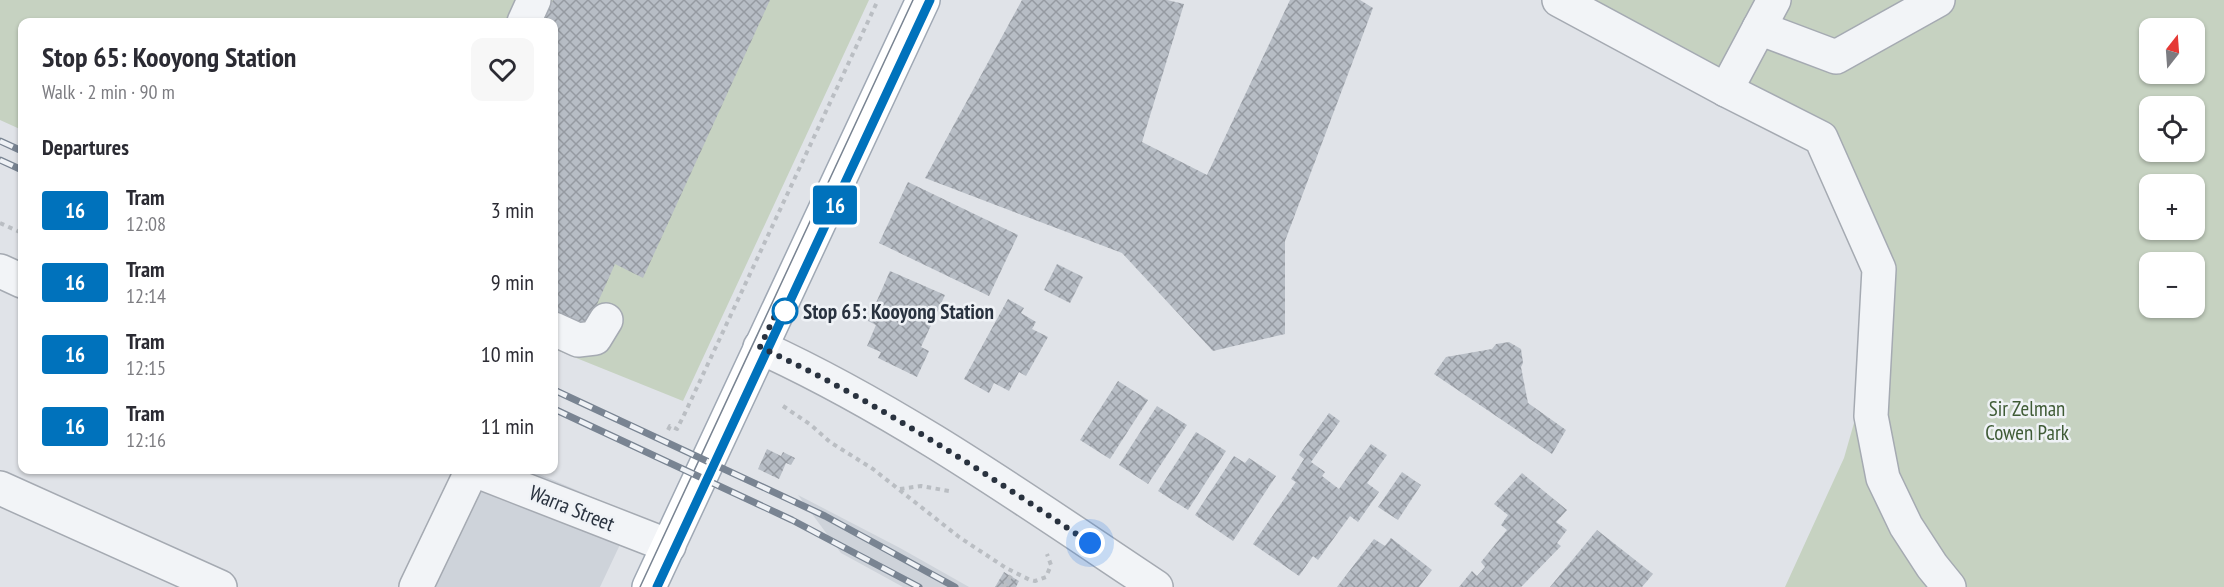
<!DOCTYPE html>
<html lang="en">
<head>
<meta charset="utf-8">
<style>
	body { margin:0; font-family:"PT Sans Narrow",sans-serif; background:#f7f7f7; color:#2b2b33; height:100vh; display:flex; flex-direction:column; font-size:22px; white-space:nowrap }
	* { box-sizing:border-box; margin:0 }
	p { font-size:20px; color:#7c7c81 }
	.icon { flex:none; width:33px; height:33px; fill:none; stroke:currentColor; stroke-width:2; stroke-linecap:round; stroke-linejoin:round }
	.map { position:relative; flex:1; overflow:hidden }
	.details { position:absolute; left:18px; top:18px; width:540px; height:456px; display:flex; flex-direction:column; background:#fff; border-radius:12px; box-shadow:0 2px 4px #0004 }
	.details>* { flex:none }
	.badge { padding:0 12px; border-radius:4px; font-size:21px; line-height:39px }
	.needle { width:39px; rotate:17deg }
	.tools { position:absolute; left:2139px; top:18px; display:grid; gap:12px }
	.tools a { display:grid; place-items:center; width:66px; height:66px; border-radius:12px; background:#fff; box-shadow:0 2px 4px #0004; font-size:30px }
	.you { position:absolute; width:30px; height:30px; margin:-15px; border:4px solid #fff; border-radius:50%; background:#1a73e8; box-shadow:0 0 0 9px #1a73e833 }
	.map>.badge { position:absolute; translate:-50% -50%; box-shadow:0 0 0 3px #fff }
	h2 { padding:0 24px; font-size:22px; line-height:54px }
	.round { display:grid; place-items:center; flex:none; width:63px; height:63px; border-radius:12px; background:#f7f7f7 }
	.head { display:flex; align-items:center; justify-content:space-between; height:102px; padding:0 24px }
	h1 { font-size:28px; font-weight:700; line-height:45px }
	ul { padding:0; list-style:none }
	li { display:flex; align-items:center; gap:18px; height:72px; padding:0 24px }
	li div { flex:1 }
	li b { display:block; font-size:22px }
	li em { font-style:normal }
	li .badge { min-width:66px; font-weight:700; text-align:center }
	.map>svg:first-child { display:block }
</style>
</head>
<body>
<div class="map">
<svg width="2224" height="587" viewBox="0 0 2224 587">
	<defs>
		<pattern id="building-cross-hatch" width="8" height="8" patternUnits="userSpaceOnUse" patternTransform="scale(1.5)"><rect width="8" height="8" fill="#b7bdc5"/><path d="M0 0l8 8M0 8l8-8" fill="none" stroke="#959aa1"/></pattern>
	</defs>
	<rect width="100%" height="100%" fill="#e0e3e8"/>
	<g fill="#ced3da">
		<polygon points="468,470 530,470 634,515 600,587 411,587"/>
		<polygon points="798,495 900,548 969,587 903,587 841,553"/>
	</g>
	<g fill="#c6d2c1" fill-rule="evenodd">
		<polygon points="0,0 869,0 683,401 554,349 554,22 22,22 22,130 0,120"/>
		<path d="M1587,0H2224V587H1785L1844,458L1882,325L1867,229L1815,154ZM2150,28H2194V74H2150ZM2150,106H2194V152H2150ZM2150,184H2194V230H2150ZM2150,262H2194V308H2150Z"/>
	</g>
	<g fill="url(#building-cross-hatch)">
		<polygon points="553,0 770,0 643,278 615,264 586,329 554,315 554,22 541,22"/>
		<polygon points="1022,0 1167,0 1184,4 1142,142 1207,175 1290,0 1360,0 1373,8 1285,241 1285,334 1213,351 1122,253 925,178"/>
		<polygon points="908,182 1018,235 989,296 879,243"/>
		<polygon points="1057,264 1083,277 1070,303 1044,290"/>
		<polygon points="890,271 945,295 921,347 929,351 917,377 878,358 881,352 867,346 876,325 868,321"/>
		<polygon points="1008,299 1024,308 1021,313 1036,322 1032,329 1048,337 1026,376 1019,372 1009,391 994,383 989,393 964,379"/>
		<polygon points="1509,342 1521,349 1523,363 1521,367 1528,403 1566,430 1552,454 1434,374 1446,357 1492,349 1496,344"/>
		<polygon points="1118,381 1148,400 1110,459 1080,440"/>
		<polygon points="1157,406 1187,425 1148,484 1119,465"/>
		<polygon points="1329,413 1340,421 1311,462 1325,472 1322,476 1339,489 1371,444 1387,455 1367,483 1379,492 1358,522 1350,516 1318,560 1313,556 1299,576 1253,544 1296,482 1291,479 1304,459 1299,455"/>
		<polygon points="1196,432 1226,451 1188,510 1158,491"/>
		<polygon points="767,449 781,456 783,452 795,458 791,465 786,463 779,479 758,469"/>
		<polygon points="1234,456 1245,463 1249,458 1276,476 1233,541 1195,515"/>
		<polygon points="1402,472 1421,485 1398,520 1378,507"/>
		<polygon points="1522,473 1567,510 1556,522 1567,530 1557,543 1561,546 1521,587 1459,587 1472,571 1477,576 1485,567 1481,562 1507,530 1501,525 1508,515 1494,504"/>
		<polygon points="1597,530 1653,574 1642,587 1550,587"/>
		<polygon points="1391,538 1432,570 1419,587 1337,587 1374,539 1385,546"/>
		<polygon points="1004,572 1019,581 1016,587 995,587"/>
	</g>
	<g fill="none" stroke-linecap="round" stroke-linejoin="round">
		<g stroke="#a5aab2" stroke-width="36">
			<g id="minor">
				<polyline points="1559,0 1726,90 1821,138 1879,269 1871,416 1883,478 1906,526 1932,566 1949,587"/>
				<polyline points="524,22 534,0"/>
				<polyline points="1759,28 1836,57 1938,0"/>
				<polyline points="1726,90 1774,0"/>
				<polyline points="0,271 22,281"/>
				<polyline points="554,329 578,340 595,338 606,320"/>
				<path d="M760,347C900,411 1028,502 1156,587"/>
				<polyline points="474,470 669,546"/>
				<polyline points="0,488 220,587"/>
				<polyline points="416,587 472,470"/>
			</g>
		</g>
		<g stroke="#9fa8b4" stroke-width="36">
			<polyline id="major" points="649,587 923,0"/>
		</g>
		<g stroke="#babec3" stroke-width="4" stroke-dasharray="4.5 4.5" stroke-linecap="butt">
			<polyline points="0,223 22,233"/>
			<polyline points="783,406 811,425 830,442 873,469 959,537 1006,568 1030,580 1035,581 1046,577 1051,565 1047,554"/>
			<polyline points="668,430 670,426 677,429 685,413 878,0"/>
			<polyline points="900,489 921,486 949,491"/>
			<polyline points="1004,587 1013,572"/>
		</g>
		<use href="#minor" stroke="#f2f4f7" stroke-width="33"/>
		<use href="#major" stroke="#fff" stroke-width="33"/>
		<g stroke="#798492" stroke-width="1.5">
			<polyline points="640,587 913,0"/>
			<polyline points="657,587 930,0"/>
		</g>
		<g stroke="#798492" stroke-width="7">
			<g id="rail">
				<polyline points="0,141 22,151"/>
				<polyline points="0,160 22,170"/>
				<polyline points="554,390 825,516 955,587"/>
				<polyline points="554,409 792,520 919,587"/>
			</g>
		</g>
		<use href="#rail" stroke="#eff2f6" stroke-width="4.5" stroke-dasharray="14" stroke-linecap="butt"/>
	</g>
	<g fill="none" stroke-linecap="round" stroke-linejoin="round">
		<g stroke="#fff" stroke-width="14">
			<polyline id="line" points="657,587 930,0"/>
		</g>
		<use href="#line" stroke="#0072bc" stroke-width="9"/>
		<path stroke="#29323f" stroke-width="6" stroke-dasharray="0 10.8" d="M785,311L780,305L760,347C876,401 984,472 1090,543"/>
	</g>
	<circle fill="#fff" stroke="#0072bc" stroke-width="3" cx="785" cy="311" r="12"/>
	<g text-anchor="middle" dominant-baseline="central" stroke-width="5" stroke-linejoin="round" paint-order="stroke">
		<g font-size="21" font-weight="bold" fill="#29323f" stroke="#eff2f6" text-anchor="start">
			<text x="803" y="311">Stop 65: Kooyong Station</text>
		</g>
		<g font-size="21" fill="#3f5b36" stroke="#eff2f6">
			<text x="2027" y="408">Sir Zelman<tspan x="2027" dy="24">Cowen Park</tspan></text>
		</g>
		<g font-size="21" fill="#29323f" stroke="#eff2f6">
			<text transform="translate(572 508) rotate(22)">Warra Street</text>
		</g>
	</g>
</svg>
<div class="tools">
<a><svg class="needle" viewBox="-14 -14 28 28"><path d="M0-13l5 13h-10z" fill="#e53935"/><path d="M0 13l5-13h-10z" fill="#7c7c81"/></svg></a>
<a><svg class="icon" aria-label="locate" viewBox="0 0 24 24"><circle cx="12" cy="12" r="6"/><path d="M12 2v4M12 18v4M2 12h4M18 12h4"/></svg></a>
<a>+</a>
<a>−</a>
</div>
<div class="you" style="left:1090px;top:543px"></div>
<b class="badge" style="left:835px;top:205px;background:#0072bc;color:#fff">16</b>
<section class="details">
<div class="head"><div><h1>Stop 65: Kooyong Station</h1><p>Walk · 2 min · 90 m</p></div><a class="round"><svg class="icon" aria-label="heart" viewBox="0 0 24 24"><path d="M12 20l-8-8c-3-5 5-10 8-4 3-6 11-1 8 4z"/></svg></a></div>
<h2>Departures</h2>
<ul>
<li><span class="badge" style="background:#0072bc;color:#fff">16</span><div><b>Tram</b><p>12:08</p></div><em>3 min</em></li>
<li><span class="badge" style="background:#0072bc;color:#fff">16</span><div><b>Tram</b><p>12:14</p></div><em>9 min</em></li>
<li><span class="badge" style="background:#0072bc;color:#fff">16</span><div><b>Tram</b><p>12:15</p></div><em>10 min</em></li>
<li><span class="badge" style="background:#0072bc;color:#fff">16</span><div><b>Tram</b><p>12:16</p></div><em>11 min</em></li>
</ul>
</section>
</div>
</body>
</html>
